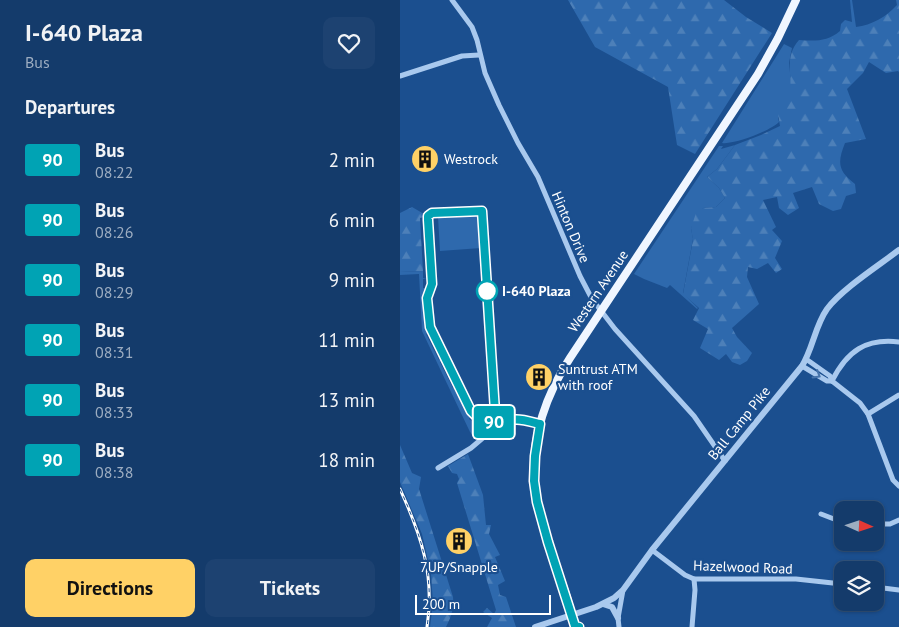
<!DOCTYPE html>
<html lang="en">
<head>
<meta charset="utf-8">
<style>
	body { margin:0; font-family:"PT Sans",sans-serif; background:#1d4271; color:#f1f3f6; height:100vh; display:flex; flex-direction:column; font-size:19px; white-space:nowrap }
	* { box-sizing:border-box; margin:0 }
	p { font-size:16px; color:#9dadc1 }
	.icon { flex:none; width:28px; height:28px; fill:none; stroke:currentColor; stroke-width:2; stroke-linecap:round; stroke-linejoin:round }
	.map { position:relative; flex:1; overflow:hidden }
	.drawer { display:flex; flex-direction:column; background:#143b6b; width:400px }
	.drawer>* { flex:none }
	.badge { padding:0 10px; border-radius:4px; font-size:18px; line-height:32px }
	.needle { width:32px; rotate:93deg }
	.buttons { position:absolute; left:434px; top:501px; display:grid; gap:10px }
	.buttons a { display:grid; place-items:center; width:50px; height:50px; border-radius:10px; background:#143b6b; box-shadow:0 1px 4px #0004,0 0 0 1px #33557e; font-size:25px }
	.scale { position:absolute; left:15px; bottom:12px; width:136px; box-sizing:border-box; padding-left:5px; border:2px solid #fff; border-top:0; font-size:14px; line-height:18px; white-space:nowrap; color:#fff; -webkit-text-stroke:4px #1b4f8f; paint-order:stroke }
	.map>.badge { position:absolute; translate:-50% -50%; box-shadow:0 0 0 2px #fff }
	h2 { padding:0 25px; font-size:19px; line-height:45px }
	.round { display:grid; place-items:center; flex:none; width:52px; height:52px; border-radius:10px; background:#1d4271 }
	.headline { display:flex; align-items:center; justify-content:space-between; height:85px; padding:0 25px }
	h1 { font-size:24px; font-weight:700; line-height:38px }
	.button { display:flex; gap:10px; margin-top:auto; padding:10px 25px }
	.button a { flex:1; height:58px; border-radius:10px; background:#ffd166; color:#111; font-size:20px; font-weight:700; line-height:58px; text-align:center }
	.button a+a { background:#1d4271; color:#f1f3f6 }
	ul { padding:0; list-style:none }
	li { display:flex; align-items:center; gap:15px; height:60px; padding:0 25px }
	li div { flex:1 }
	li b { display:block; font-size:19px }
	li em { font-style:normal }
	li .badge { min-width:55px; font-weight:700; text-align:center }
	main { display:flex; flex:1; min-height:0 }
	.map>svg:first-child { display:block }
</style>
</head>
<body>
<main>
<section class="drawer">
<div class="headline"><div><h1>I-640 Plaza</h1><p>Bus</p></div><a class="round"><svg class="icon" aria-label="heart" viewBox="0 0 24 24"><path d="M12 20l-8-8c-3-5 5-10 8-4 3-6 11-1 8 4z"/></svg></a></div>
<h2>Departures</h2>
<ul>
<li><span class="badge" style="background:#00a3b4;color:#fff">90</span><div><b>Bus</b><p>08:22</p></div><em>2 min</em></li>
<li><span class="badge" style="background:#00a3b4;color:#fff">90</span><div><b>Bus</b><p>08:26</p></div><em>6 min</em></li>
<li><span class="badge" style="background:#00a3b4;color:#fff">90</span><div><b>Bus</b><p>08:29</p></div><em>9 min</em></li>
<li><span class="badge" style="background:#00a3b4;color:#fff">90</span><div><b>Bus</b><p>08:31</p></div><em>11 min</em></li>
<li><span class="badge" style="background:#00a3b4;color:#fff">90</span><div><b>Bus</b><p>08:33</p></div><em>13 min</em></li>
<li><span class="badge" style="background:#00a3b4;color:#fff">90</span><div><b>Bus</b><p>08:38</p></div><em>18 min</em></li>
</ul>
<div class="button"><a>Directions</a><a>Tickets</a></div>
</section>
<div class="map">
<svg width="499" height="627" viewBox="0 0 499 627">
	<defs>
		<pattern id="forest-firs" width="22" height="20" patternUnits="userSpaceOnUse" patternTransform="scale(1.25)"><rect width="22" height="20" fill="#2e69ad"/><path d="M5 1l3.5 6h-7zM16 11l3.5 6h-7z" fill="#4d80b9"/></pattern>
	</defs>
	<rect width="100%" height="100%" fill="#1b4f8f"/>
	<g fill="#2e69ad">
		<path d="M384,44L392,48L389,63L392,91L378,118L379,122C370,131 334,145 322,143Z"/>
		<polygon points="335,145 317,169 307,177 319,188 325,198 316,207 303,208 291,228 293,239 283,293 298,308 297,309 270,285 267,288 244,279 234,274 319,146 323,146 321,149"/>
		<polygon points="78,215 81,248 40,251 38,217"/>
		<path d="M23,271V278H27L23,279V288L27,289C21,301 24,320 30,332L26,334L39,360L43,359L40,362L53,388L57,387L54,389L67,415L71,414L69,419L85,429L87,426L89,427L80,435L74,436L70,432L22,331L19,274L0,275V272Z"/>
	</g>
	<g fill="url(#forest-firs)">
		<polygon points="168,0 324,0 346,17 372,33 295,154 277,145 268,87 195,47"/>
		<path d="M450,0H452L456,27C472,25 486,17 497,5L496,0H499V72L498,71L486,73L469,62L463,73L447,89L466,139L445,143C437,163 438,171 455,184L456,193L446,196L441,209L433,211L419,204L412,187L393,193L399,208L388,215L379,208L377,197L363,200L376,227L372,230L382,241L375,258L382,269L376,273L368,263L357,269L348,267L347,277L359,304L332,328L337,337L352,353L347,361L340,365L332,362L326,354L319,360L300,348L308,329L293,320L299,308L283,294L293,240L291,228L296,213L303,208L316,207L325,198L319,188L307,177L317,169L335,145L361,135L380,126L377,108C405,91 377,65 399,40C415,41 427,42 440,31L441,24L445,20L452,22Z"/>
		<polygon points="12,207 24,214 24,217 20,218 23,271 0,272 0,213"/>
		<path d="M0,445L12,473L21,477L19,489L53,597C54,609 51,617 46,627H30L33,604L31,573L22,534L0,482Z"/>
		<polygon points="68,454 83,495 86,525 91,525 89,534 100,555 95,557 105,581 98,585 100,595 106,597 116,627 87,627 92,618 83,612 87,608 94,614 96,610 57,483 59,479 57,474 52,473 48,466"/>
	</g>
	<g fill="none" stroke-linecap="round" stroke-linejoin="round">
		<g stroke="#a9c9ee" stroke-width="5">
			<polyline points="52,0 72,27 77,40 85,73 99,105 118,143 138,177 180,276 192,299 215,329 294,416 325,461"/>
			<polyline points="0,76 62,56 79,55"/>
			<polyline points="406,359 430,376 432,381 460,403 468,414 493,480 499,486"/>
			<polyline points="402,366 427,381 432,381"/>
			<path d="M432,381C447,351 466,338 499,342"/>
			<polyline points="468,414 499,395"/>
			<polyline points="38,468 71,448 97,426 111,419 122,420 140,424"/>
			<polyline points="421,514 434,519 442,520"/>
			<polyline points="475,524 490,524 499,520"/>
			<polyline points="252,550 285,575 294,579 396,579 442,584"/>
			<polyline points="475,587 499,590"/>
			<polyline points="219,627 218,618 223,590"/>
			<polyline points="292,627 295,590 294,579"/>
		</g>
		<g stroke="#a9c9ee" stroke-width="6">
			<polyline points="203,604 212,607 218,618"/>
			<path d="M135,627L196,607L214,598L223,590L252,550L402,366C413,348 415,326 427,309C442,289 478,266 499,250"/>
		</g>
		<path stroke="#f0f6ff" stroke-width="8" d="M174,627C170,599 157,571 148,543C142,523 135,502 134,480C131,437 147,393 170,358L358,74L378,38L396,0"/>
		<g stroke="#fff" stroke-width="3">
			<path id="rail" d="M0,489C21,535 35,575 27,627"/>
		</g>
		<use href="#rail" stroke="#1b4f8f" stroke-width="1" stroke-dasharray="4" stroke-linecap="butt"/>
	</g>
	<defs><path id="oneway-chevron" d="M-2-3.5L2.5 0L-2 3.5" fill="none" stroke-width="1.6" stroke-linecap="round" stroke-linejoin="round" transform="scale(1.25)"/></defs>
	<use stroke="#4674ac" href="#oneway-chevron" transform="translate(417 375) rotate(31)"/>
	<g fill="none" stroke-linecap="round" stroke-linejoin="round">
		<g stroke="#fff" stroke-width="11">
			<path id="line" d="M87,422L78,418L71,411L30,327L27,298L32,284L28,220V216L32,213L82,211L96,427C114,416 120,419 140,424L135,456L134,481L137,502L148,542L175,626L179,627"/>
		</g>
		<use href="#line" stroke="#00a3b4" stroke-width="8"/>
	</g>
	<defs>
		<g id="building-disc" transform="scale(1.4375)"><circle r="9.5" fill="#ffd166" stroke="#1b4f8f"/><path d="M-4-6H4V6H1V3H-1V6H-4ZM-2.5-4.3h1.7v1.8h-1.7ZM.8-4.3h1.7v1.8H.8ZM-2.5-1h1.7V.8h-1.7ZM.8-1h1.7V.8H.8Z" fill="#111"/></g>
	</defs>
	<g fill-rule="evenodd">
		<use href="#building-disc" x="25" y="159"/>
		<use href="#building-disc" x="139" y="377"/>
		<use href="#building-disc" x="59" y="541"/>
	</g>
	<circle fill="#fff" stroke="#00a3b4" stroke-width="2.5" cx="87" cy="291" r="10"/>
	<g text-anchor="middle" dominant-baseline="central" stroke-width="4.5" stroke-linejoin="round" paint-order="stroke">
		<g font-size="14" fill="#fff" stroke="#1b4f8f" text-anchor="start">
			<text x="44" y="159">Westrock</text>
			<text x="158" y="369">Suntrust ATM<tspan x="158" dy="16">with roof</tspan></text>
			<text x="59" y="567" text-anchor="middle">7UP/Snapple</text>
		</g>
		<g font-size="14" fill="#fff" stroke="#1b4f8f">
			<text transform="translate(171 227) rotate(67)">Hinton Drive</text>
			<text transform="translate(198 291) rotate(-56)">Western Avenue</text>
			<text transform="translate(339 423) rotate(-51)">Ball Camp Pike</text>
			<text transform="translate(343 567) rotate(2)">Hazelwood Road</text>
		</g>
		<g font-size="14" font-weight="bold" fill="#fff" stroke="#1b4f8f" text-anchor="start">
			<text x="102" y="291">I-640 Plaza</text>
		</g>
	</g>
</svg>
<div class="buttons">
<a><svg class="needle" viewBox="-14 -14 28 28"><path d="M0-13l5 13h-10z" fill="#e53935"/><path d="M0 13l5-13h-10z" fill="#9dadc1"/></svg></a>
<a><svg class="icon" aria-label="layers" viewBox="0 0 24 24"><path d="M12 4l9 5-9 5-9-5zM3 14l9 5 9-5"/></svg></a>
</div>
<div class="scale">200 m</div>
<b class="badge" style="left:94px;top:422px;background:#00a3b4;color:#fff">90</b>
</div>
</main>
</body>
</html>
